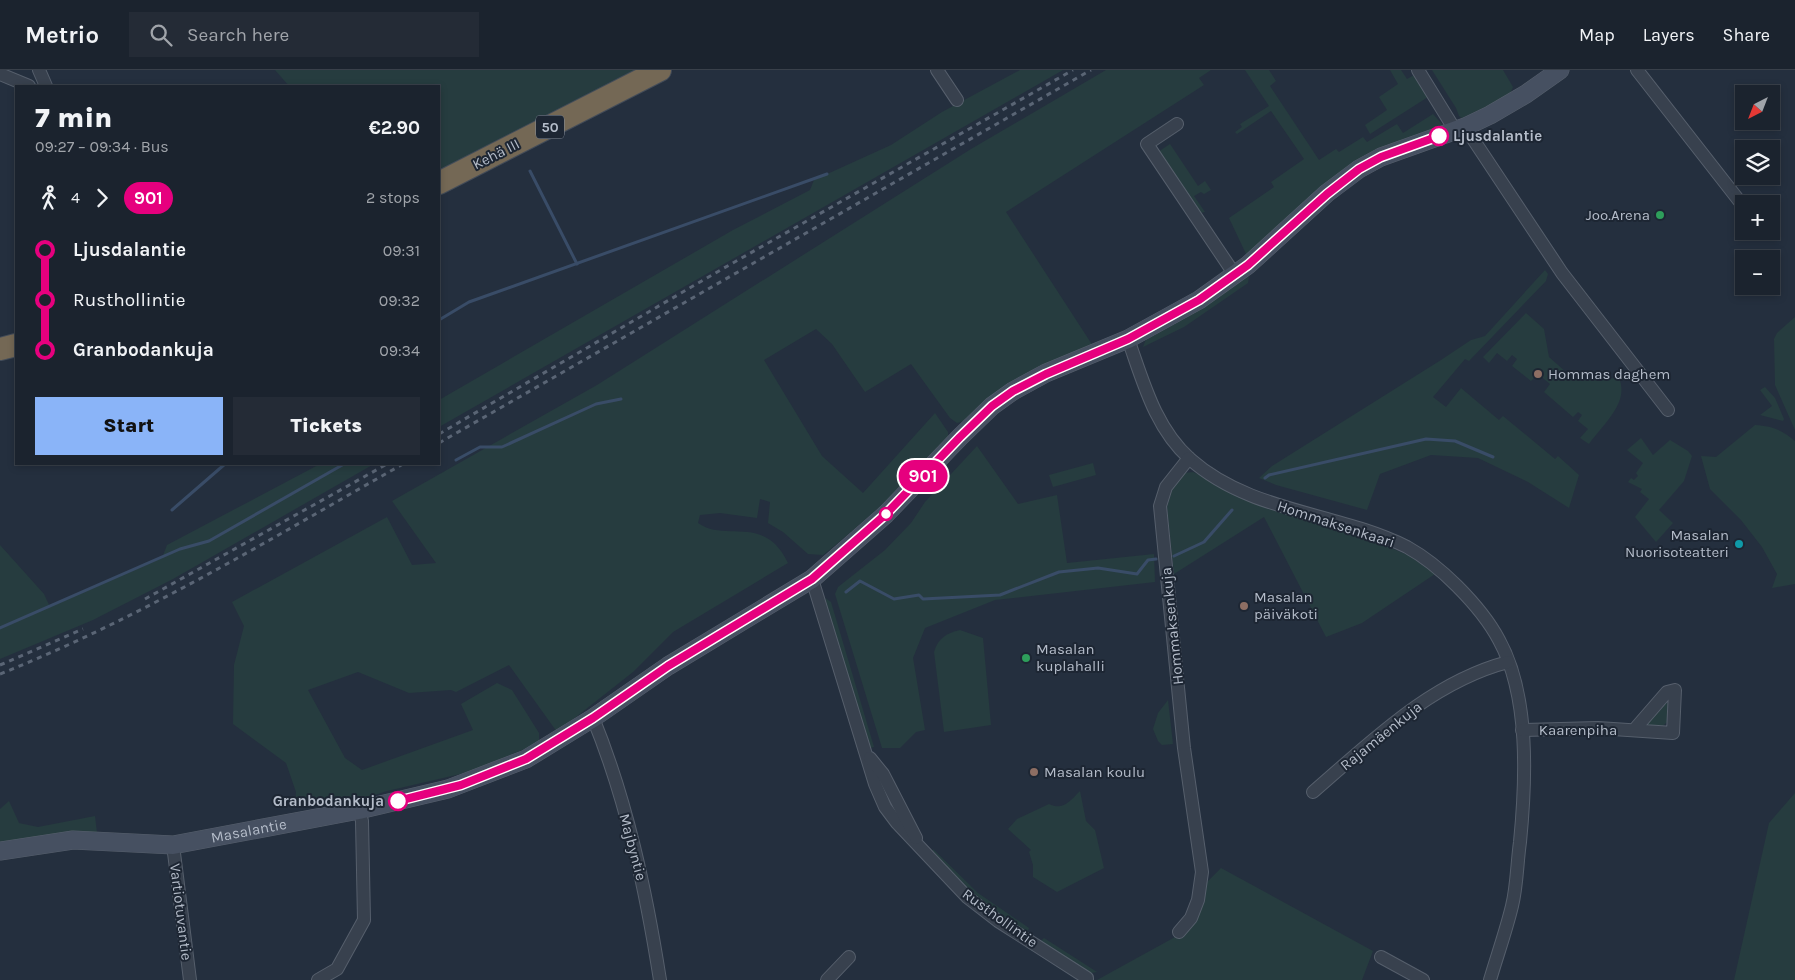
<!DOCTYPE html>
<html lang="en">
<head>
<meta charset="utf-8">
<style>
	body { margin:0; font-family:Karla,sans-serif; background:#242b36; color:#f1f3f6; height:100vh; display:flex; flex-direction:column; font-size:19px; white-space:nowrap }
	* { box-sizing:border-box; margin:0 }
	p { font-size:16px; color:#a0a4aa }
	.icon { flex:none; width:28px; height:28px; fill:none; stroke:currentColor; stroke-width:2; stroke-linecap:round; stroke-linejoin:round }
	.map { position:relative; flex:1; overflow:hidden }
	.drawer { position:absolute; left:15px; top:15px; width:425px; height:380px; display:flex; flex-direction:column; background:#1b232e; border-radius:0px; box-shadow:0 2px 8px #0003,0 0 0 1px #39404a }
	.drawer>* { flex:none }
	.badge { padding:0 10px; border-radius:16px; font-size:18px; line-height:32px }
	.needle { width:32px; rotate:222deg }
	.buttons { position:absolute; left:1735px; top:15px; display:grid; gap:10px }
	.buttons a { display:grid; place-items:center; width:45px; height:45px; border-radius:0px; background:#1b232e; box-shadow:0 2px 8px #0003,0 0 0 1px #39404a; font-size:25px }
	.map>.badge { position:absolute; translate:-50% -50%; box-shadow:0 0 0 2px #fff }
	.legs { display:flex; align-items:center; gap:8px; height:55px; padding:0 20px; font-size:16px }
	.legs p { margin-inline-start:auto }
	.overview { display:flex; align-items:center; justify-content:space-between; height:85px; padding:0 20px }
	h1 { font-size:28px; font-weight:800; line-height:38px }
	.primary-button { display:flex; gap:10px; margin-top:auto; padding:10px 20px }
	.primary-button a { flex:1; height:58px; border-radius:0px; background:#8ab4f8; color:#111; font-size:20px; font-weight:800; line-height:58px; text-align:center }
	.primary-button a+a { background:#242b36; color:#f1f3f6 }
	ul { padding:0 20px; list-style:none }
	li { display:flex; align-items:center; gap:18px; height:50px; font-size:19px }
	li i { display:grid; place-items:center; width:8px; height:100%; margin:0 6px; background:currentColor }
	li i::after { content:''; width:12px; height:12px; margin:-6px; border:4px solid; border-radius:50%; background:#1b232e }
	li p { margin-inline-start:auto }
	li:first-child i { background:linear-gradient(#0000 50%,currentColor 0) }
	li:last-child i { background:linear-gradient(currentColor 50%,#0000 0) }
	header { display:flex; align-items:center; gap:30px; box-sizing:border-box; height:70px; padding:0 25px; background:#1b232e; border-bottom:1px solid #39404a }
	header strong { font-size:24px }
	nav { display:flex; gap:28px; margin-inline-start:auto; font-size:18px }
	.search { width:350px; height:45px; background:#242b36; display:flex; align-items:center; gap:12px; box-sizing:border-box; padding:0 18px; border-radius:0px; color:#a0a4aa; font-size:19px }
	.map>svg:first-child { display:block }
</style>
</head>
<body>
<header>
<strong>Metrio</strong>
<div class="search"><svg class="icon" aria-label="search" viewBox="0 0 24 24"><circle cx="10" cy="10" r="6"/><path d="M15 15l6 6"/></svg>Search here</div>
<nav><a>Map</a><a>Layers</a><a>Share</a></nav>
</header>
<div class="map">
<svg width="1795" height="910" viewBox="0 0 1795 910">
	<rect width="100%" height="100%" fill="#242f3e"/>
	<g fill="#263c3f">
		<polygon points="275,0 637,0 439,101 439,16 289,16"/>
		<polygon points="1020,0 1063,0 439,357 439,330 733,160 810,120 814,110 891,75 942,42"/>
		<path d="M1106,0H1211L1199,8L1204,15L1006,142L1093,276L964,351L957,353L950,348L911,294L865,322L832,274L816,259L764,290L822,386L863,423L935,343L948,362V369C909,411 868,449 823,485L808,484L783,462L768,453L770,432L760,429L757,448L720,443L700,445L698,453C726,473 764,443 788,493L673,562L633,602L557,662L509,595L456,622L451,620L409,623L358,602L308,620L345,688L362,700L473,660L461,634L497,613L512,620L539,663V673L469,702L387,721L344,735L311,729L295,735L296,722L286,693L233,654L234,595L244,556L232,532L387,447L412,495L436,493L392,431L597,315L971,79Z"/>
		<polygon points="1245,0 1269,0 1276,11 1270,16 1319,90 1336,79 1339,82 1363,67 1367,72 1397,54 1403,63 1433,44 1442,54 1439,59 1374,83 1247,186 1229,148 1274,117 1271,112 1304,89 1271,41 1237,64 1235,62 1242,57 1240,54 1269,36"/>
		<polygon points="1390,0 1401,0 1407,9 1414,5 1428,27 1370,64 1365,55 1387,40 1379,27 1398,14"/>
		<polygon points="1432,0 1503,0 1513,17 1509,26 1462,48 1459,46 1456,38"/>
		<polygon points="1170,74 1198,116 1205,111 1211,120 1204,124 1201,122 1194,126 1205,142 1200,143 1158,82"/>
		<polygon points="1545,200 1548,204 1546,211 1469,291 1465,289 1433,327 1446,337 1461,318 1499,350 1503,346 1555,389 1558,386 1579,405 1569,438 1528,412 1478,388 1431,385 1380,404 1367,440 1276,415 1259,408 1272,396 1441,290 1471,270 1485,266"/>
		<polygon points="1246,205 1249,207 1248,213 1184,257 1143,277 1146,269"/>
		<path d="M1526,243L1544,259L1549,287L1575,310L1619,308C1630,333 1602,355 1589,374L1580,368L1588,359L1578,351L1582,345L1578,342L1573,347L1544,322L1550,314L1538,304L1531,311L1512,296L1517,289L1512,285L1507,291L1497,283L1489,293L1483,287Z"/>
		<polygon points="1795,247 1795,360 1775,315 1774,269 1777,263"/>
		<polygon points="1765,317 1775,328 1784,349 1783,351 1760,345 1772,336 1760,320"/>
		<path d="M1755,355C1772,356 1782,360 1795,371V514L1772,518L1777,504L1762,477L1741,450L1710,419L1701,386L1716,387Z"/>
		<polygon points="1641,368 1653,385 1670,370 1688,381 1692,386 1684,411 1659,440 1673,453 1656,472 1635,447 1649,429 1640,422 1642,419 1628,412 1631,408 1634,410 1638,406 1636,403 1643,393 1627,380"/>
		<polygon points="977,376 1018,434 1057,425 1067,493 1154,484 1155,512 995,530 925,558 913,588 925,660 916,662 900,678 882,678 835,524 838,517 885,480 911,453 925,432"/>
		<polygon points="1093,393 1096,405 1053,417 1049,405"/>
		<polygon points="320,394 374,394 173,509 93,550 0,589 0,475 44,524 50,537 162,488 167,475"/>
		<polygon points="1193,402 1277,441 1361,466 1408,485 1435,504 1362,553 1326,567 1264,447 1174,504 1167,437 1172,420 1184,403"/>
		<polygon points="825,528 831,532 874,677 870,678"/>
		<path d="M960,560L983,568L991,655L944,662L934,582C938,568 947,563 960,560Z"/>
		<polygon points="1168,630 1173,674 1162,675 1158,671 1153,659 1158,643"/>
		<polygon points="1666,633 1668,634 1667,652 1661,658 1647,656 1646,654"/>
		<path d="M1080,721L1086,751L1095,760L1104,798L1057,822L1033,807V795L1029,782L1031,780L1008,759L1017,749L1049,734C1063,741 1070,731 1080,721Z"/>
		<polygon points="1795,723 1795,910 1734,910 1769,753"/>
		<polygon points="9,731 19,753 38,757 95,746 98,771 0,781 0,739"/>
		<polygon points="933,779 978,823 1029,858 1027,863 975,827 932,784"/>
		<polygon points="1221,798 1373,881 1362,910 1097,910 1186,861 1200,842 1207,812"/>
		<polygon points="1044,868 1097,902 1091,903 1041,871"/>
	</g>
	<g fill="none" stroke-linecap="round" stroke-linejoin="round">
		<g stroke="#394c67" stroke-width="3">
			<polyline points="530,101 577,194"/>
			<polyline points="439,250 469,232 827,104"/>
			<polyline points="456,390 480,377 502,377 596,334 621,329"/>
			<polyline points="1265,408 1269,405 1426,369 1455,371 1493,387"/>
			<polyline points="172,440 225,394"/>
			<polyline points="1174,486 1204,472 1232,440"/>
			<polyline points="846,522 860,511 894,529 919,525 923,529 1000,525 1059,502 1098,498 1137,504 1148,490 1156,489"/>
			<polyline points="0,558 180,479 209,471 344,394"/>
		</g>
		<g stroke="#565f6c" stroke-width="14">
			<g id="street">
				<polyline points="39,0 46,16"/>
				<polyline points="937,0 957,30"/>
				<polyline points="1418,0 1455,60"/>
				<polyline points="1637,0 1744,137"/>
				<polyline points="0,4 29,16"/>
				<polyline points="1177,54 1147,74 1235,205"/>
				<polyline points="1465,57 1562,203 1668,340"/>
				<path d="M1128,269C1143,311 1155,358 1190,389C1251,443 1337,442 1407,477C1425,487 1443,502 1457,516C1473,532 1489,551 1499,570C1530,626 1526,711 1520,772C1517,793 1517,816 1512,836C1506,861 1497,886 1490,910"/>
				<polyline points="812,509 875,714 885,737 897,753 967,827 998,851 1087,908 1087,910"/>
				<path d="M593,648C627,731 646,821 660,910"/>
				<polyline points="1522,660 1598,658 1673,663 1675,620 1667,622 1634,660"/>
				<polyline points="870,688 883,704 916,768"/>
				<path d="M1313,722C1371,672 1431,612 1508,592"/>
				<polyline points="173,775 190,910"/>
				<polyline points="1179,862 1191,848 1198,830 1202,802 1184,678 1160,436 1166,417 1189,388"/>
				<polyline points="1381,887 1423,910"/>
				<polyline points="318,910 337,899 364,850 362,751 359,740"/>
				<polyline points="827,910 849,887"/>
			</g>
		</g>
		<g stroke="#565f6c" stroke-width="19">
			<g id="secondary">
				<path id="s1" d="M0,781L73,770L173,775L359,740L448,719L526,689L593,648L668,596L812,509L886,444L960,367L992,336L1013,321L1046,303L1128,269L1199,230L1248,195L1327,123L1359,99L1381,87L1465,57L1490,45L1526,24L1560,0"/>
			</g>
		</g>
		<g stroke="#434c59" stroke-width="24">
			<g id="highway">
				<polyline points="439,113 660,0"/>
				<polyline points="0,279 16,275"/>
			</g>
		</g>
		<use href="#street" stroke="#38414e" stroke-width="12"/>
		<use href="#secondary" stroke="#465061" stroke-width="18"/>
		<use href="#highway" stroke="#746855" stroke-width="22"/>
		<g stroke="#5a6575" stroke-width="3" stroke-dasharray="5 5" stroke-linecap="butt">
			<polyline points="439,364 724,198 1073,0"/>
			<polyline points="439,373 1091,0"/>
			<polyline points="145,529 387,394"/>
			<polyline points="0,595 83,559"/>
			<path d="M0,604C141,548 272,468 403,394"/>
		</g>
	</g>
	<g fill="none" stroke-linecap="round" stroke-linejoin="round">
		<g stroke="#fff" stroke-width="11">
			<polyline id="line-1" points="398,731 461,715 526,689 593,648 668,596 812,509 886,444 960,367 992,336 1013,321 1046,304 1128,269 1199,230 1248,195 1327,124 1359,99 1381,87 1439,66"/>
		</g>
		<use href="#line-1" stroke="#e6007e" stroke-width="8"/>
	</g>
	<g fill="#fff" stroke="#e6007e" stroke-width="2.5">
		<circle cx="1439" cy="66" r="9"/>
		<circle cx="886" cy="444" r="6"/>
		<circle cx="398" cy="731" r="9"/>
	</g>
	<g fill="#2e9e5b" stroke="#1d2633" stroke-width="2">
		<circle cx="1660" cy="145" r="5"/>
		<circle cx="1026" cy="588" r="5"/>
	</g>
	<g fill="#8d6e63" stroke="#1d2633" stroke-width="2">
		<circle cx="1538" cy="304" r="5"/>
		<circle cx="1244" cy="536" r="5"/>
		<circle cx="1034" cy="702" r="5"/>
	</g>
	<circle fill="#0f9aa8" stroke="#1d2633" stroke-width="2" cx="1739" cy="474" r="5"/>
	<g text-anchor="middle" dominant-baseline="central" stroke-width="4" stroke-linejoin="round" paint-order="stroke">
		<rect fill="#1d2633" stroke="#878f9c" stroke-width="1" x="536" y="45.5" width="28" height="23" rx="4"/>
		<g font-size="14" font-weight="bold" fill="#b4bcc9">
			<text x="550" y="57">50</text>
		</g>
		<g font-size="15" font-weight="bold" fill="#b4bcc9" stroke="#1d2633" text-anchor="start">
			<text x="1453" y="66">Ljusdalantie</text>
			<text x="384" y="731" text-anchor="end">Granbodankuja</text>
		</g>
		<g font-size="15" fill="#b4bcc9" stroke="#1d2633">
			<text transform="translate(496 84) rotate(-27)">Kehä III</text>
			<text transform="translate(1336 454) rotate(18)">Hommaksenkaari</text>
			<text transform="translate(1172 556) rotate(-96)">Hommaksenkuja</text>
			<text x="1578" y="660">Kaarenpiha</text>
			<text transform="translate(1381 666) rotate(-39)">Rajamäenkuja</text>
			<text stroke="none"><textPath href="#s1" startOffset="251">Masalantie</textPath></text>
			<text transform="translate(633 777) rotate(75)">Majbyntie</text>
			<text transform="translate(181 842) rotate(83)">Vartiotuvantie</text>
			<text transform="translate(1000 848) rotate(36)">Rusthollintie</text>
		</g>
		<g font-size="15" fill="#b4bcc9" stroke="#1d2633" text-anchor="start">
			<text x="1650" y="145" text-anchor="end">Joo.Arena</text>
			<text x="1548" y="304">Hommas daghem</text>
			<text x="1729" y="465" text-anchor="end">Masalan<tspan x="1729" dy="17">Nuorisoteatteri</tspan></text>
			<text x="1254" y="527">Masalan<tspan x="1254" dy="17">päiväkoti</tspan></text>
			<text x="1036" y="579">Masalan<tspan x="1036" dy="17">kuplahalli</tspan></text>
			<text x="1044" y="702">Masalan koulu</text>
		</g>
	</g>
</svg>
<div class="buttons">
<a><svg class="needle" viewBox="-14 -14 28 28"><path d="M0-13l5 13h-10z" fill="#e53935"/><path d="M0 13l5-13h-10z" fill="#a0a4aa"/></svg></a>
<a><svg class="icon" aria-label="layers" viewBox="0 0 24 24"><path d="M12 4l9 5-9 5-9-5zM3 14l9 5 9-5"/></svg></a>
<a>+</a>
<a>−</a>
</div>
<b class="badge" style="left:923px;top:406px;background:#e6007e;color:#fff">901</b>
<section class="drawer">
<div class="overview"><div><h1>7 min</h1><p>09:27 – 09:34 · Bus</p></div><b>€2.90</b></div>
<div class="legs"><svg class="icon" aria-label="walk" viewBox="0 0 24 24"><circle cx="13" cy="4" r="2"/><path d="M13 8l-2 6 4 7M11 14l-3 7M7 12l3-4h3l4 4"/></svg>4<svg class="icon" aria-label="forward" viewBox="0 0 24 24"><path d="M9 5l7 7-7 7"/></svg><b class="badge" style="background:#e6007e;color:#fff">901</b><p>2 stops</p></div>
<ul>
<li><i style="color:#e6007e"></i><b>Ljusdalantie</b><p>09:31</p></li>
<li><i style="color:#e6007e"></i><span>Rusthollintie</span><p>09:32</p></li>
<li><i style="color:#e6007e"></i><b>Granbodankuja</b><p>09:34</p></li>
</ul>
<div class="primary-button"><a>Start</a><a>Tickets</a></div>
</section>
</div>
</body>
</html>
